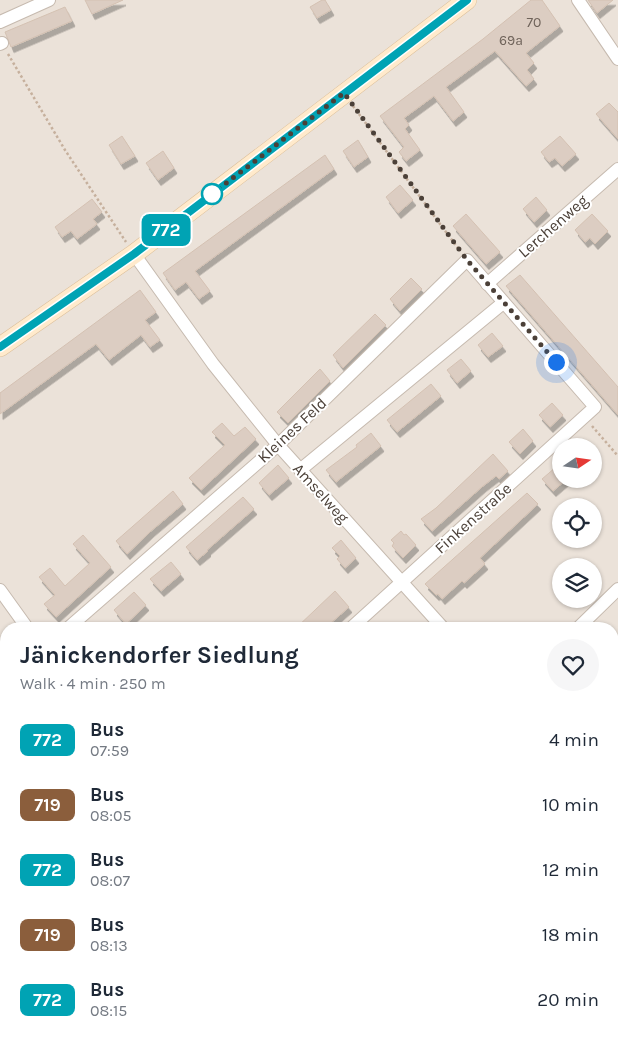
<!DOCTYPE html>
<html lang="en">
<head>
<meta charset="utf-8">
<style>
	body { margin:0; font-family:Karla,sans-serif; background:#f6f6f7; color:#1f2937; height:100vh; display:flex; flex-direction:column; font-size:19px; white-space:nowrap }
	* { box-sizing:border-box; margin:0 }
	p { font-size:16px; color:#747a83 }
	.icon { flex:none; width:28px; height:28px; fill:none; stroke:currentColor; stroke-width:2; stroke-linecap:round; stroke-linejoin:round }
	.map { position:relative; flex:1; overflow:hidden }
	.side { position:absolute; left:0px; top:622px; width:619px; height:421px; display:flex; flex-direction:column; background:#fff; border-radius:20px 20px 0 0; box-shadow:0 1px 4px #0004 }
	.side>* { flex:none }
	.badge { padding:0 10px; border-radius:8px; font-size:18px; line-height:32px }
	.needle { width:32px; rotate:77deg }
	.controls { position:absolute; left:552px; top:438px; display:grid; gap:10px }
	.controls a { display:grid; place-items:center; width:50px; height:50px; border-radius:50%; background:#fff; box-shadow:0 1px 4px #0004; font-size:25px }
	.you { position:absolute; width:25px; height:25px; margin:-12px; border:4px solid #fff; border-radius:50%; background:#1a73e8; box-shadow:0 0 0 8px #1a73e833 }
	.map>.badge { position:absolute; translate:-50% -50%; box-shadow:0 0 0 2px #fff }
	.round { display:grid; place-items:center; flex:none; width:52px; height:52px; border-radius:26px; background:#f6f6f7 }
	.overview { display:flex; align-items:center; justify-content:space-between; height:85px; padding:0 20px }
	h1 { font-size:24px; font-weight:700; line-height:38px }
	ul { padding:0; list-style:none }
	li { display:flex; align-items:center; gap:15px; height:65px; padding:0 20px }
	li div { flex:1 }
	li b { display:block; font-size:19px }
	li em { font-style:normal }
	li .badge { min-width:55px; font-weight:700; text-align:center }
	.map>svg:first-child { display:block }
</style>
</head>
<body>
<div class="map">
<svg width="618" height="1043" viewBox="0 0 618 1043">
	<defs>
		<filter id="shadow"><feDropShadow dx="3" dy="5.5" stdDeviation="0" flood-color="#0004"/></filter>
	</defs>
	<rect width="100%" height="100%" fill="#f6f1eb"/>
	<g fill="#ebe2d9" fill-rule="evenodd">
		<path d="M0,0H618V817L612,810V629H6V934L0,927ZM561,446H594V479H561ZM561,506H594V539H561ZM561,566H594V599H561Z"/>
		<polygon points="348,1038 546,1038 542,1043 365,1043"/>
	</g>
	<g fill="#dcedb2">
		<polygon points="613,810 618,817 618,1043 542,1043 546,1038 612,1038"/>
		<polygon points="0,927 6,934 6,1038 348,1038 365,1043 0,1043"/>
	</g>
	<g fill="#dccdc2" stroke="#d4c1b2" filter="url(#shadow)">
		<polygon points="85,0 123,0 92,14"/>
		<polygon points="322,0 325,0 331,10 317,18 310,7"/>
		<polygon points="531,0 542,0 560,26 526,53 534,63 527,70 534,79 526,86 495,51 446,87 464,112 453,121 434,96 404,118 409,125 405,129 420,150 406,161 399,152 404,147 380,116 483,39"/>
		<polygon points="588,0 613,0 597,13"/>
		<polygon points="65,7 72,21 11,47 5,32"/>
		<polygon points="609,103 618,112 618,139 596,114"/>
		<polygon points="122,136 135,156 121,164 109,145"/>
		<polygon points="560,136 576,154 562,166 555,158 549,162 541,152"/>
		<polygon points="358,140 368,157 354,167 343,151"/>
		<polygon points="163,151 174,168 158,180 146,163"/>
		<polygon points="325,155 334,169 195,271 210,291 199,299 186,282 175,290 163,273"/>
		<polygon points="400,185 413,200 398,213 386,197"/>
		<polygon points="536,197 547,210 534,222 523,209"/>
		<polygon points="92,199 102,212 93,219 97,224 77,239 71,231 62,237 55,227"/>
		<polygon points="466,214 500,252 486,264 453,226"/>
		<polygon points="592,214 608,231 595,244 590,238 585,242 575,230"/>
		<polygon points="520,275 618,387 618,415 506,286"/>
		<polygon points="411,278 422,289 400,311 390,299"/>
		<polygon points="140,290 156,312 145,320 160,340 150,347 141,335 109,360 96,344 0,414 0,393"/>
		<polygon points="375,314 386,325 343,368 333,355"/>
		<polygon points="492,333 503,346 488,357 478,345"/>
		<polygon points="461,359 471,371 457,383 447,370"/>
		<polygon points="320,369 330,381 288,423 277,412"/>
		<polygon points="431,384 441,396 397,432 387,420"/>
		<polygon points="552,403 563,415 550,427 539,415"/>
		<polygon points="222,423 234,436 245,427 256,439 201,490 189,478 225,445 212,432"/>
		<polygon points="523,429 533,441 520,454 509,442"/>
		<polygon points="371,433 381,446 336,482 326,470 357,447 356,445"/>
		<polygon points="493,454 508,471 499,479 496,476 483,486 432,531 421,519 436,508"/>
		<polygon points="278,465 289,478 269,495 259,483"/>
		<polygon points="556,467 561,472 561,479 567,479 553,491 542,479"/>
		<polygon points="173,491 183,504 151,531 127,554 116,541"/>
		<polygon points="527,493 538,504 480,558 485,564 464,583 462,581 442,599 438,594 436,595 425,584"/>
		<polygon points="243,497 254,509 207,550 208,551 197,560 186,547"/>
		<polygon points="401,531 404,535 406,534 416,545 403,558 392,546 394,543 391,540"/>
		<polygon points="83,535 111,567 56,617 44,604 55,595 39,577 50,568 65,586 90,563 73,544"/>
		<polygon points="341,540 356,558 345,568 337,559 340,556 332,548"/>
		<polygon points="171,562 181,574 161,591 150,579"/>
		<polygon points="335,591 349,607 324,629 295,629"/>
		<polygon points="134,592 146,605 126,624 114,610"/>
	</g>
	<g fill="none" stroke-linecap="round" stroke-linejoin="round">
		<g stroke="#c6baaf" stroke-width="14">
			<g id="street">
				<polyline points="578,0 618,59"/>
				<polyline points="0,22 49,0"/>
				<polyline points="0,44 2,43"/>
				<polyline points="134,254 213,364 278,445 444,629"/>
				<polyline points="487,284 618,169"/>
				<polyline points="300,470 503,303"/>
				<polyline points="0,590 28,629"/>
				<polyline points="67,629 278,445 467,260 595,407 350,629"/>
				<polyline points="577,629 618,589"/>
				<polyline points="612,870 615,888 618,897"/>
				<polyline points="0,934 6,943"/>
				<polyline points="372,1038 388,1043"/>
			</g>
		</g>
		<g stroke="#dcbf9a" stroke-width="20">
			<polyline id="secondary" points="0,347 134,254 467,0"/>
		</g>
		<g stroke="#c6b09d" stroke-width="2.5" stroke-dasharray="2.5 2.5" stroke-linecap="butt">
			<polyline points="8,54 65,150 126,242"/>
			<polyline points="353,106 460,251"/>
			<polyline points="592,426 618,456"/>
		</g>
		<use href="#street" stroke="#fff" stroke-width="12"/>
		<use href="#secondary" stroke="#ffeacc" stroke-width="19"/>
	</g>
	<g fill="none" stroke-linecap="round" stroke-linejoin="round">
		<g stroke="#fff" stroke-width="11">
			<polyline id="line" points="0,347 134,254 467,0"/>
		</g>
		<use href="#line" stroke="#00a3b4" stroke-width="8"/>
		<polyline stroke="#4b4038" stroke-width="5" stroke-dasharray="0 9" points="212,194 344,93 467,260 556,362"/>
	</g>
	<circle fill="#fff" stroke="#00a3b4" stroke-width="2.5" cx="212" cy="194" r="10"/>
	<g text-anchor="middle" dominant-baseline="central" stroke-width="4" stroke-linejoin="round" paint-order="stroke">
		<g font-size="14" fill="#6f635a">
			<text x="534" y="22">70</text>
			<text x="511" y="40">69a</text>
		</g>
		<g font-size="16" fill="#4b4038" stroke="#fff">
			<text transform="translate(553 226) rotate(-41)">Lerchenweg</text>
			<text transform="translate(292 430) rotate(-43)">Kleines Feld</text>
			<text transform="translate(321 493) rotate(48)">Amselweg</text>
			<text transform="translate(473 518) rotate(-42)">Finkenstraße</text>
		</g>
	</g>
</svg>
<div class="controls">
<a><svg class="needle" viewBox="-14 -14 28 28"><path d="M0-13l5 13h-10z" fill="#e53935"/><path d="M0 13l5-13h-10z" fill="#747a83"/></svg></a>
<a><svg class="icon" aria-label="locate" viewBox="0 0 24 24"><circle cx="12" cy="12" r="6"/><path d="M12 2v4M12 18v4M2 12h4M18 12h4"/></svg></a>
<a><svg class="icon" aria-label="layers" viewBox="0 0 24 24"><path d="M12 4l9 5-9 5-9-5zM3 14l9 5 9-5"/></svg></a>
</div>
<div class="you" style="left:556px;top:362px"></div>
<b class="badge" style="left:166px;top:230px;background:#00a3b4;color:#fff">772</b>
<section class="side">
<div class="overview"><div><h1>Jänickendorfer Siedlung</h1><p>Walk · 4 min · 250 m</p></div><a class="round"><svg class="icon" aria-label="heart" viewBox="0 0 24 24"><path d="M12 20l-8-8c-3-5 5-10 8-4 3-6 11-1 8 4z"/></svg></a></div>
<ul>
<li><span class="badge" style="background:#00a3b4;color:#fff">772</span><div><b>Bus</b><p>07:59</p></div><em>4 min</em></li>
<li><span class="badge" style="background:#8b5e3c;color:#fff">719</span><div><b>Bus</b><p>08:05</p></div><em>10 min</em></li>
<li><span class="badge" style="background:#00a3b4;color:#fff">772</span><div><b>Bus</b><p>08:07</p></div><em>12 min</em></li>
<li><span class="badge" style="background:#8b5e3c;color:#fff">719</span><div><b>Bus</b><p>08:13</p></div><em>18 min</em></li>
<li><span class="badge" style="background:#00a3b4;color:#fff">772</span><div><b>Bus</b><p>08:15</p></div><em>20 min</em></li>
</ul>
</section>
</div>
</body>
</html>
